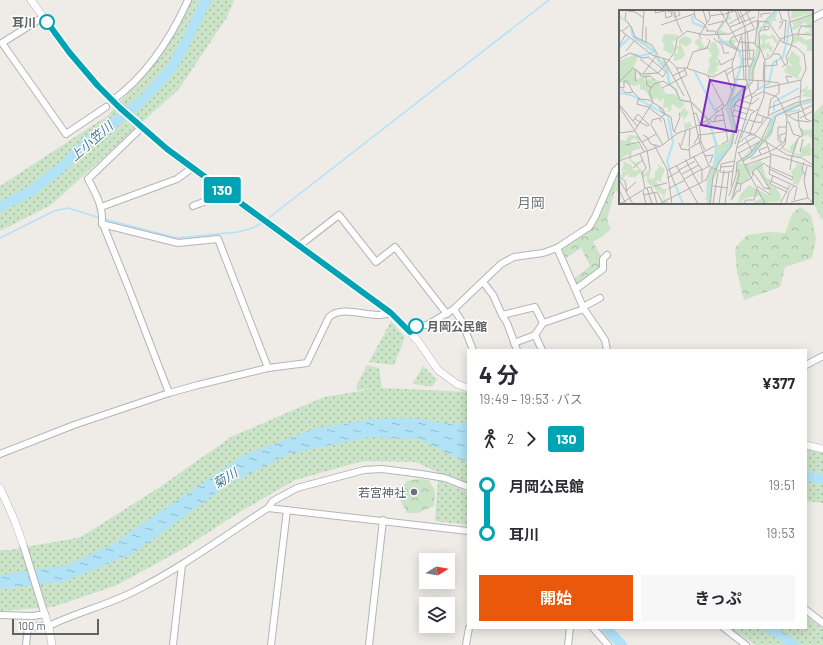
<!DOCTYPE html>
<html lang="ja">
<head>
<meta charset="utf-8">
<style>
	body { margin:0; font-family:Barlow,"Noto Sans JP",sans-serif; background:#f7f7f7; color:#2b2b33; height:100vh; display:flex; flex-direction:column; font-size:15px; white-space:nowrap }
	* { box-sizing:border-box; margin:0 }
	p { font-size:13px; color:#7c7c81 }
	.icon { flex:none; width:22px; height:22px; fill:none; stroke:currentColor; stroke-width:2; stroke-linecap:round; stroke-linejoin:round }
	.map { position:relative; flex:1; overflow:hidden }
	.panel { position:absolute; left:467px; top:349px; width:340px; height:280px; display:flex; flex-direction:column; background:#fff; border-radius:0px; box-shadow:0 2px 10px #0003 }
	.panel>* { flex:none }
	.badge { padding:0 8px; border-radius:3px; font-size:14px; line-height:26px }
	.needle { width:26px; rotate:79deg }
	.controls { position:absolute; left:419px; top:553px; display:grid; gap:8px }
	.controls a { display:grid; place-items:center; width:36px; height:36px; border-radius:0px; background:#fff; box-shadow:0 2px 10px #0003; font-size:20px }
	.scale { position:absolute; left:12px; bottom:10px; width:87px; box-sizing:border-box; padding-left:4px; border:2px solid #5f6366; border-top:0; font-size:11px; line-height:14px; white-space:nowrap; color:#5f6366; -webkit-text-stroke:3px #fff; paint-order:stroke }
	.map>.badge { position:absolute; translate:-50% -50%; box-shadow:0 0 0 2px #fff }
	.legs { display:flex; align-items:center; gap:6px; height:44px; padding:0 12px; font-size:13px }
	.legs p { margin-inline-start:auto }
	.overview { display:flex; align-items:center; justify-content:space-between; height:68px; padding:0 12px }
	h1 { font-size:22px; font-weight:700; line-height:30px }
	.primary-button { display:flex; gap:8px; margin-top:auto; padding:8px 12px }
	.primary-button a { flex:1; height:46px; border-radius:0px; background:#ea580c; color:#fff; font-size:16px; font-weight:700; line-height:46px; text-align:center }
	.primary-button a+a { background:#f7f7f7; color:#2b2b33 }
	ul { padding:0 12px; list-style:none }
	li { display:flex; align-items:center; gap:14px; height:48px; font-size:15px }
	li i { display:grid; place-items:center; width:6px; height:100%; margin:0 5px; background:currentColor }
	li i::after { content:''; width:10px; height:10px; margin:-5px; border:3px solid; border-radius:50%; background:#fff }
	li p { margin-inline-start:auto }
	li:first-child i { background:linear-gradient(#0000 50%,currentColor 0) }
	li:last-child i { background:linear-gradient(currentColor 50%,#0000 0) }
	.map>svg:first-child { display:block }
</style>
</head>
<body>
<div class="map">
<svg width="823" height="645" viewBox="0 0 823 645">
	<defs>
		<pattern id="grass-dots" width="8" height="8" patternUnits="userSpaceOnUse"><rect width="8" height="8" fill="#cbe3c7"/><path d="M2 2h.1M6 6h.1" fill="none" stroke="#a8bca5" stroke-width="1.8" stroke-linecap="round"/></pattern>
		<pattern id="forest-crowns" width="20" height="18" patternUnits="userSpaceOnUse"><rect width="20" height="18" fill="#cbe3c7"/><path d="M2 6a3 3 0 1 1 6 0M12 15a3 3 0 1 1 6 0" fill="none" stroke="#a8bca5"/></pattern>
		<pattern id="water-ripples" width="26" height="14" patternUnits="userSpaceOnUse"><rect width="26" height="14" fill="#b1e2f6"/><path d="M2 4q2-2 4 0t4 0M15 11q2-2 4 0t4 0" fill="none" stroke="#93bbcb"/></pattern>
	</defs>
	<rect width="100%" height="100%" fill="#efece8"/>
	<g fill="url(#grass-dots)">
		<polygon points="190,0 234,0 227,17 179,89 51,205 0,231 0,186 107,116 141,79 160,56"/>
		<polygon points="391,321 405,337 394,365 369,362"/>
		<polygon points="367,365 379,368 382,388 468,392 468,487 416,462 363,461 295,480 238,513 183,549 117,585 53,607 0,611 0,550 10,550 81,537 160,487 231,437 324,397 373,389 358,390 356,387"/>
		<polygon points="423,366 437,380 432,387 413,384"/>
		<polygon points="806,447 823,451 823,503 806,501"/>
		<polygon points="438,480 468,492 468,525 435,521"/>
		<polygon points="806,616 823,629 823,645 755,645 730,628 806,628"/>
	</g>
	<g fill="url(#forest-crowns)">
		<polygon points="823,104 823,219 821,219 812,199 812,121 815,112"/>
		<polygon points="620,173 620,192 615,191 607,219 611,229 603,236 593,242 601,256 600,268 578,288 572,280 590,266 581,248 566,258 560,250 580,237 593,226 610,185"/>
		<polygon points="800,207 811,215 816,239 812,258 785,267 780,287 744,300 737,272 735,248 747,235 770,232 785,233 792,214"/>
		<polygon points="419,479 429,480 435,491 434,506 418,513 407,513 397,494 407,481"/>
	</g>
	<g fill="url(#water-ripples)">
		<polygon points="412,418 450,424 468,422 468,463 418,439 369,437 289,454 229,484 134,553 63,582 0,589 0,575 67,565 111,545 244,455 316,428 376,419"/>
		<polygon points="760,628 778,628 801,645 786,645"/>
	</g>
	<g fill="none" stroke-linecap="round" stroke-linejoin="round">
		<g stroke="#b1e2f6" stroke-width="1.5">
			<polyline points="104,219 177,238 238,232 253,228 263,222"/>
			<polyline points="266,220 549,0"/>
			<polyline points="0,238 54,211 68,208 100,218"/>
		</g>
		<g stroke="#b1e2f6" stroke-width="10">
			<polyline points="0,207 31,191 62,167 89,140 118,120 144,99 172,67 186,42 206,0"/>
			<polyline points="806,476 823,479"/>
			<polyline points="606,628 622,645"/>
		</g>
		<g stroke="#b2b5b8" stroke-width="8">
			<g id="minor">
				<polyline points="43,17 2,43 66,134 106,107"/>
				<polyline points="812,19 823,13"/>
				<path d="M113,100C147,75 171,38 188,0"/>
				<path d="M142,127L88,179C95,192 103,206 102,222L129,289L169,393"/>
				<polyline points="193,206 227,193"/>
				<polyline points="101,207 177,179 192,168"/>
				<polyline points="102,224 178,243 218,239 268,368"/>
				<polyline points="299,246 339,215 376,262 395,247 447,314"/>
				<polyline points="557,248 584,309 605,340 607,350"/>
				<polyline points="483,282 493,295 502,315 507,323 517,350"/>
				<polyline points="576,289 603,269 603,259 607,255"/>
				<polyline points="583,307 600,298"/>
				<polyline points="454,309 462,322 473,350"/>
				<polyline points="502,315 535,307 543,323 584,309"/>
				<polyline points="410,332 416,326 427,325 454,309 501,264 514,257 543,253 557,248 589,227 595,217 615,171 620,166"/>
				<polyline points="535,335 542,350"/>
				<polyline points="514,343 535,335 543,323"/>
				<polyline points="806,365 823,356"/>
				<path d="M0,454L74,425L169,393L198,385L268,368L307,363L329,317C342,306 362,315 378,315C383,315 387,314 391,313"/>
				<polyline points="268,508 468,531"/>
				<polyline points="23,544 44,612"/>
				<polyline points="806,610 823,623"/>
				<polyline points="0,615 33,616 45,614"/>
				<path d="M53,624C79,612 107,605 133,592C181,568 223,537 268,508L273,501L297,488L364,470L382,469L421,474L445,478L468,487"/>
				<polyline points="593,628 608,645"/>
				<polyline points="724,628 746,645"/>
				<polyline points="26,645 28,627 41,626"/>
				<polyline points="173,645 182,565"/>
				<polyline points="271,645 287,510"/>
				<polyline points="369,645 383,520"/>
				<polyline points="466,645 469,628"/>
				<polyline points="568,645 570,628"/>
			</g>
		</g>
		<g stroke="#b2b5b8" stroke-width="8">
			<g id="tertiary">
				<polyline points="31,0 62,43 98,86 142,127 167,149 208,180 391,313 418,341 438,370 457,384 468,388"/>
				<polyline points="806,445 823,449"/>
				<polyline points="0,488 14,519 23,544"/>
				<polyline points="44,612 49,627 52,645"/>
			</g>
		</g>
		<use href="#minor" stroke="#fff" stroke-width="6"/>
		<use href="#tertiary" stroke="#fff" stroke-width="7"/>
	</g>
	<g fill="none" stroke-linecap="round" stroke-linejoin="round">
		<g stroke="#fff" stroke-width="9">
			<polyline id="line-1" points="47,22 69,52 98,86 120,108 167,149 391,313 410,332 416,326"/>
		</g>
		<use href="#line-1" stroke="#00a3b4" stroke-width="6"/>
	</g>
	<g fill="#fff" stroke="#00a3b4" stroke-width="2">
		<circle cx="47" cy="22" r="7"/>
		<circle cx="416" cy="326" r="7"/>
	</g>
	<circle fill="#6b7280" stroke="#fff" stroke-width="1.5" cx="414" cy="492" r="4"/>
	<g text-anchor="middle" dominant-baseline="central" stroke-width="3" stroke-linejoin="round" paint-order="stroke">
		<g font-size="12" font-weight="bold" fill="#5f6366" stroke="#fff" text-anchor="end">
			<text x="36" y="22">耳川</text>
			<text x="427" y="326" text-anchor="start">月岡公民館</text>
		</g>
		<g font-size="12" fill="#5b616d" stroke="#fff" text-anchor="end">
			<text x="406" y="492">若宮神社</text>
		</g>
		<g font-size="13" font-style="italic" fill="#487996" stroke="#fff">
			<text transform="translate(91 141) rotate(-41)">上小笠川</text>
			<text transform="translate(225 478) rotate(-31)">菊川</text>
		</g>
		<g font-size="14" fill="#707578" stroke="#fff">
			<text x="531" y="202">月岡</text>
		</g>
	</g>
	<g transform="translate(619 10)">
		<rect width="194" height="194" fill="#efece8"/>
		<path d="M108,0L113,10L109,9L101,20L108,23L100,26L105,31L117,29L115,35L120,39L124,49L114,88L131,70V57L137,42L139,20L157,0H160L156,8L158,11H153V15L150,12L140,22V42L131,76L116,91H119L111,100L116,119L114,134L99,156L98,163L94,170L92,194H88V190H84L87,189L88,170L96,148V135L90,111L72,92H65L58,86L56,79L49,75L47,61L39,53L36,44L31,38L27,39L28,36L16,31L10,15L0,7V4L12,16L14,24L35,39L42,53L45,50L50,58L51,73L58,79L60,86L64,90L73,91L89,107L99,135L109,133L112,124V117L107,100L104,97L107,98L122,51L119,41L100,30L98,21L108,7ZM194,90V92L182,95V99L180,96L156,106L153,125L133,146L120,153V174L110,194L118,165V153L146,125L153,108L149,105L154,107L173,95Z" fill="#cbe3c7"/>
		<path d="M173,0H193L194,3L172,9ZM194,4L192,25L185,24L187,21L190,23L191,19L183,17L189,15L185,12L178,19L172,20L175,14H173L174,11ZM153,23L159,31L158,35L153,28L146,30V34L151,32L150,35L154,37L152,43L149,38L146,40L152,46L147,48L148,42L141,37L144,32L140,27L145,24L152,27ZM50,24L60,25L56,31H53L56,39L52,44L44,40L46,34L43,32L44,25ZM179,24L187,30L194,28L193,41H188V36L179,31L173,35L174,26ZM65,26L71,28L73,32L67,37L61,33L66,44L64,48L56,51L54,48H57L54,46L55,43L60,44L57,36H60V30ZM80,28L86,38L87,35L92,38L91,34L96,31L99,39L102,38L99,41L101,42L97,51L101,55L97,57L99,60L95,63L96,66L88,63L91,54L89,50L93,46L91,42L89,39L78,40L80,37L75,32ZM173,41L182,48L180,53L183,59L179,66L181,70L165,62L168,54L174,57L168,49ZM15,45L19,46L15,57L11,60L16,59V67L20,70L21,65L33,64L25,68L26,72L30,69L39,70L47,84H55L66,94L61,99L53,94L52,101L48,102L50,97L44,98L45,88L40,92L39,88L32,90L27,81L21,79V74L16,76L3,72L0,76V51ZM194,75V88L182,86L188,82L182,83V80L189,76L188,80H192ZM66,97L67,101L72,100L68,102L70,103L64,111L67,114L70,111L73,116L66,120L64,106L62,107L60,103ZM180,116L185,120L194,119V130L189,125L183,127ZM10,125L20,126L23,133L15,128L11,132L20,134L16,139L20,135L22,138L13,141L12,150L17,153L22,151L18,155L26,164L32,157L30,169L36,168V161L40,158L38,154L46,159L42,169L43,173L39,170L37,172L44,179H48L45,188L50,194H45L44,185L32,176L28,171V166L25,167V169L21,163L16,167H9L10,163L4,168L0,166L4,164L2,162L10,160H2L5,155L4,151L12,155L15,161L20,160L11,151L9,144L0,151V130L7,131ZM180,129L175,143L181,144L182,139L192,132L191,137L194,139L191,142L194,145L181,147L164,140L162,135L164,133L165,138L171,141V136ZM142,150L147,167L152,170L150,175L157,178L162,186L161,191L136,194L135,191L143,189L140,186L127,188L119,194L121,185L130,175L149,185L151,183L139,158L131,163L130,169L120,174V153L131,155ZM176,153L183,155L185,163L179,175L173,173L175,168L172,162L178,155Z" fill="#cbe3c7"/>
		<path d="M159,0L156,6L142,19L139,25V44L133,59L132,73L111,97L110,104L114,114V123L111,137L95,156L90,173V186L89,194V174L96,149L108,139L112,129L114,118L109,103L110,93L132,72V60L139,42V22L141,18Z" fill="#b1e2f6"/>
		<path fill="none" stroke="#b1e2f6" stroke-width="2" d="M73,6L74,13L85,17M12,19L14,27L36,42M101,30L113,35M168,33L170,11M0,38L10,28M14,44L22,46L35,42M38,46L48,60L51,75M76,62L97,103M138,80L150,73L154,53L164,47L167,34M114,82L123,53L120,41M0,83L12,85L49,106L54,133L48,151L51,160M181,94L194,92M155,101V92L180,78M167,102L181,100M90,111L97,134L96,152M149,124L155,106L173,98M129,147L138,137M56,174L64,194"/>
		<path fill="none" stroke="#b1b1b0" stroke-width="1" d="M3,0L16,2L25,8M37,0L36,3L46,1M53,0L63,23M56,0V7L61,5L59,0M75,0L76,8L85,14L89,21M84,0L88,13M101,0L119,32L136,33M116,0L121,14M121,0L126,12M126,0L135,18M160,0L163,10L168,11M169,0L174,29L172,35M46,1L47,8L53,6L52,1L48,2M103,5L115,1M91,6L103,4M142,7V4L152,3M146,11L157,0M107,12L110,0M171,12L194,4M110,14L133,0M42,15L75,4M89,15L105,11M12,16L16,27L33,35L39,45M27,17V33M111,17L136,7M0,19L33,45L50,50L57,57L71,88L81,134L90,156L104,163L114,161L118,136L133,88L127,69L126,17L118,0M160,19L164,12H160M128,20L131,49M3,21L11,15L6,9L7,2M87,21H96L97,24M179,24L182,16H194M123,27L125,69M94,28L103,35L105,43H110M83,29L80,26L91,8L90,0M100,29L98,21L105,11M161,29L176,24L194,25M23,31L25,0M100,31L118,40M128,33L129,57M165,33L167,11M0,36L7,24M7,41L15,31M74,42L88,38L91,31L89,29M154,44H160L166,55M44,48L65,86M0,49L11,43L23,48L30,47M21,49L44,67L47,62L29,47M99,49L102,55L115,48M124,49H134L135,40L121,41L111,33L112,28L139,18L140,11M50,50L56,41L58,29L68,21L86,25L110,24L136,11L149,12L163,32L177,37L185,44L187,59L182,70L181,92L187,109L194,112M146,50L152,47L161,30M146,56L158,55L157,50M163,57L169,53L167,47L173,35M58,58H67L94,67L113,57M68,58L74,42M17,59L16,70L18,71M106,60L113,81M19,63L25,67L31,66L36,70M24,64L37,46M107,65L119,57L131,56M53,66L66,60M89,66L105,96M27,67L28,75L33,78M115,69L146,71M130,69V59L135,49M144,71L145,52M146,71L160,73V83L152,89L149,105M0,72L14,58L23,64L39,63L50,50M169,73L167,66L173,67M0,77L5,78V71H8L14,82L21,89L30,90L44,99L46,104L42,107M43,78L68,65L65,58M146,78L182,70M2,79L7,83L14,82M136,81L139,79V70M20,87L18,94L29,97L45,109L50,130M132,88L145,81M121,90L133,94L140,88M112,91L128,74M73,93L89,110M0,94L19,117M116,95L135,101M0,96L28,140L31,159M40,97L44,103L52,107L54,120L58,124M150,98L181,86M115,100L128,104M183,100L194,95M99,102L97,99L104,94M74,104L77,103L80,111L82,132L86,140M137,104L152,109L143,128M167,104L176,110L190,112M113,105L128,110M170,105L183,101M113,106L117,92L137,82M181,108L194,101M91,109L93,112L105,110M130,110L142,113L145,106M14,111L19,104L30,115L28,116L16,109M95,112L97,106L105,105M167,112H170L174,124L183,127M31,113L44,135M33,113V110L41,108L42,112M83,113L84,116L90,113L89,111M76,117L89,110L108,94L116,74L113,54L123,24M117,119L112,99L134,71V60L141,42L140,23L142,20H147L150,19V16L145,17L146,20M16,120L34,92L30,81L35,74L44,71L56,79L61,90L72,92M55,122L61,107L60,103M0,123L16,121M24,125L28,127L32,134L40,136M130,125H135L150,105L176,93L194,89M122,128L132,104L139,99M127,129L133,141M145,130L152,122L157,106L181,95M147,131L152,146L150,164L178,177L175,190M159,131V117H167M163,131L161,133V125L167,123M23,132L37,124M60,133L62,139L70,140M119,133L130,125L145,86L146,51L142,39L136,35L140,0M75,134L80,125L119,120L134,124L168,145L183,148L194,155M103,134L109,131L103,98M116,134L120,120M7,135L20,132L25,142M35,135L48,159L53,194M62,136L67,120M70,136L71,119M118,138L138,126M161,140L166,134L167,128M119,142L146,194M181,142L184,129M120,143L140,132M21,144L27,158L23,163L26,179M152,144L194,157M142,145L140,140L148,137M74,146L83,160M86,146L94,145L91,153M173,147L178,130L184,124L180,116L179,102M71,148L70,138L82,132M66,149L84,182M132,149L156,139L165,132L167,126L168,107L164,98L158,87L145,82M0,151L42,136L59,123L76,117M124,151L133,146L145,130M185,152L183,159L186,165M57,155L79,194M126,155L152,146M188,156L185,171L189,188M101,157L115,156M14,158L24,150M50,159L56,175M150,159L173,170M49,160L96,136M60,160L76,151M171,160L173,146M101,162L102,154L115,151M134,162L145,178L151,179L138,158M63,164L80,155M154,166L151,174L168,182M0,167L6,171L8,182M48,168L61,161M0,169L14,194M65,169L83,159M83,171V160L90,156M152,171L169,179M117,173L122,174L131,169L134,165L133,162L145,153L148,156L174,167L173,170M35,176L48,173M94,176L109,178M112,176L114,161M138,176L152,185M28,178L33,194M49,179L66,170M0,180L7,194M8,180L17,172M24,181L27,194M35,182L38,194M25,185L38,182L44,193M110,186L117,165L118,152L130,145L143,129M114,188L118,181H121L122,174M113,190L120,165V160L117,161M172,192L189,188L194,193M1,194L27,178L32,177L34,183M40,194L87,170L92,158M91,194L94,166L100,152L112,137L116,120M94,194L99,162M100,194L105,160M106,194L110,162M124,194L127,190H135L138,179M161,194L171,175M167,194L170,182L175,176"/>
		<path fill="#7b2cbf" fill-opacity="0.15" stroke="#7b2cbf" stroke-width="2" d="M91,70L126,77L117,122L82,115Z"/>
		<rect width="194" height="194" fill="none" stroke="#5f6366" stroke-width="2"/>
	</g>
</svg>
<div class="controls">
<a><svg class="needle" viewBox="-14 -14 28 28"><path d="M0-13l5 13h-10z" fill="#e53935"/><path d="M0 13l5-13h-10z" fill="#7c7c81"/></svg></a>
<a><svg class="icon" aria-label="layers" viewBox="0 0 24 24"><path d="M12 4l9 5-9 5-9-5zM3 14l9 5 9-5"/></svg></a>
</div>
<div class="scale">100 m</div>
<b class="badge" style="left:222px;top:190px;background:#00a3b4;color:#fff">130</b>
<section class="panel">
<div class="overview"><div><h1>4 分</h1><p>19:49 – 19:53 · バス</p></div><b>¥377</b></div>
<div class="legs"><svg class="icon" aria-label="walk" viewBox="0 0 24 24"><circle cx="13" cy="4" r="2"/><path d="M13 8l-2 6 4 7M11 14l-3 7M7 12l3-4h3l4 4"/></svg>2<svg class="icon" aria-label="forward" viewBox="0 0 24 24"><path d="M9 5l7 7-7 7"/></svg><b class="badge" style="background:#00a3b4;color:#fff">130</b></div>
<ul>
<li><i style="color:#00a3b4"></i><b>月岡公民館</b><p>19:51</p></li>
<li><i style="color:#00a3b4"></i><b>耳川</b><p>19:53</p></li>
</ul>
<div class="primary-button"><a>開始</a><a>きっぷ</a></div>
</section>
</div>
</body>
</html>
